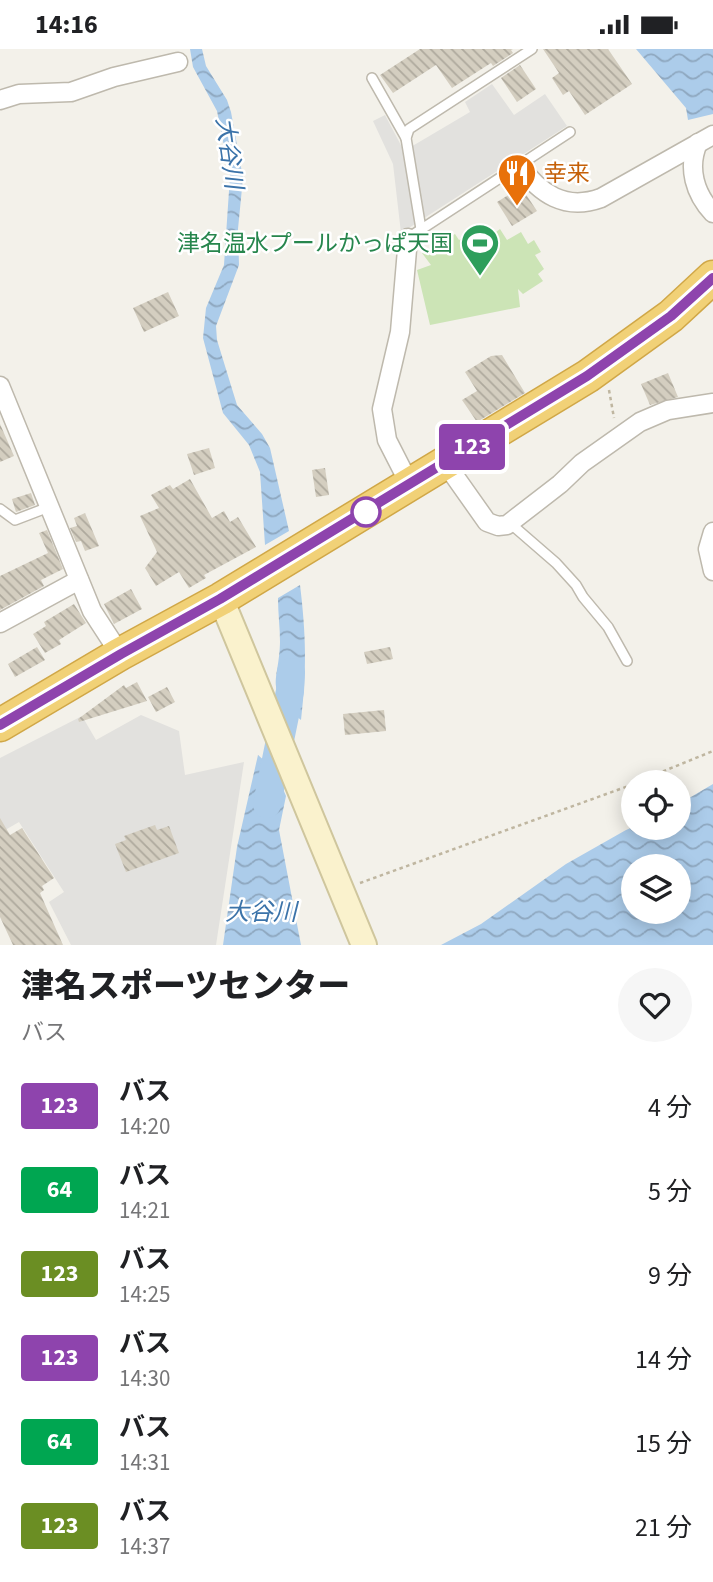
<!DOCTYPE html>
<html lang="ja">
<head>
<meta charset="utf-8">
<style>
	body { margin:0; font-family:"Source Sans 3","Noto Sans JP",sans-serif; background:#f6f6f6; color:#202124; height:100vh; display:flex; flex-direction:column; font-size:26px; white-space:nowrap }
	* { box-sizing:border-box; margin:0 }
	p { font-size:23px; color:#757577 }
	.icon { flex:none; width:38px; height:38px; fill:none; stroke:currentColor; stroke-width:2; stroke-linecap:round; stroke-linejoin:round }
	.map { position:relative; height:896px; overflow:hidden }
	.drawer { display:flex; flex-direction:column; background:#fff; flex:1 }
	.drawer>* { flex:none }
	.badge { padding:0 14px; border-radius:5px; font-size:24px; line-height:46px }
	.fabs { position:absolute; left:621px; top:721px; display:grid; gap:14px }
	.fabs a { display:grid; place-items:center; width:70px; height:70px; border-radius:50%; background:#fff; box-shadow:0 4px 18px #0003; font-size:35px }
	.map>.badge { position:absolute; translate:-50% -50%; box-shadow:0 0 0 4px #fff }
	.round { display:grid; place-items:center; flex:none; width:74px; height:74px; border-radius:37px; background:#f6f6f6 }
	.headline { display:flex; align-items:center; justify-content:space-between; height:119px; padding:0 21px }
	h1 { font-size:33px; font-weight:800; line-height:52px }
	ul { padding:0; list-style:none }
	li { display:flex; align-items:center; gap:21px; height:84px; padding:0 21px }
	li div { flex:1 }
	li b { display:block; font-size:26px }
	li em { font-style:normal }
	li .badge { min-width:77px; font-weight:700; text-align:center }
	.status { display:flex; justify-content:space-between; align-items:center; height:49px; padding:0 35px; background:#fff; direction:ltr }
	.status svg { height:19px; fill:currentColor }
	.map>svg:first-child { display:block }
</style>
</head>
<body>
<div class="status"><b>14:16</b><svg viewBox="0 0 49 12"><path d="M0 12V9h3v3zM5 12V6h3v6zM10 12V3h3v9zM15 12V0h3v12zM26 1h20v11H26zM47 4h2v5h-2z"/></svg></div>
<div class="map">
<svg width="713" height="896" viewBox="0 0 713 896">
	<defs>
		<pattern id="water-waves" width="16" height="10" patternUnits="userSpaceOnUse" patternTransform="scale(1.75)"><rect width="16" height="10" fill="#acccea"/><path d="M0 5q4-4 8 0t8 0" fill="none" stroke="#8ea7bf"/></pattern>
		<pattern id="building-back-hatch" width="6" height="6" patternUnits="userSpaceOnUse" patternTransform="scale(1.75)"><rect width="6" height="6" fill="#d4cec0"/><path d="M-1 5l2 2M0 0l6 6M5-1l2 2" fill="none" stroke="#aea99d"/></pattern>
	</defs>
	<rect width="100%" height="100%" fill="#f3f1ea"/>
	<polygon fill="#cce4b6" points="480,178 488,189 500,180 507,191 521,183 528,195 534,191 541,203 535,206 544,220 538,225 543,232 523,245 518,240 520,258 430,276 417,221 431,216 422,204 455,185 459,191"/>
	<g fill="#e2e1de">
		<polygon points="492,35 514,66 545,45 567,77 401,184 393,115 373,72 385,66 404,102 470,63 465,53"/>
		<polygon points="141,666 179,682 185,726 244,713 216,896 71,896 49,853 64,843 19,773 0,784 0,709 82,667 96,691"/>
	</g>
	<g fill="url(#water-waves)" fill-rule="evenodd">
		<polygon points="190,0 202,0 206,17 227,51 231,63 243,129 238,180 239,216 216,277 217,291 237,356 262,385 270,399 289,482 265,496 260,423 249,396 223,364 203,289 206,259 224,216 230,127 217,62 193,18"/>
		<polygon points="636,0 713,0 713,65 688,71 686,59"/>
		<path d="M300,536C306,585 307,622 301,671C263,637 279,635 280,593C280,579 278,564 278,549Z"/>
		<polygon points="258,706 275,721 286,747 279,781 301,896 223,896 237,798"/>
		<path d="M713,735V896H441L481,875L566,815L626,781L633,778L679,779V755ZM634,817H679V863H634Z"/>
	</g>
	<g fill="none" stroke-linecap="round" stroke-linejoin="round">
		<polyline stroke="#acccea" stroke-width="28" points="267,755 290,642 291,623"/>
	</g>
	<g fill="url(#building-back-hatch)">
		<polygon points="420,0 513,0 511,1 513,4 493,17 491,14 452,39 436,16 393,44 380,26"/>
		<polygon points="543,0 608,0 632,35 585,66 569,42 563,46 552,29 559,24"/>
		<polygon points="520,16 536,40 517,53 501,29"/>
		<polygon points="521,138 537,162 512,177 497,153"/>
		<polygon points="168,243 179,267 144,283 133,259"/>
		<polygon points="502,306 525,344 477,373 462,351 477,342 465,323 491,307"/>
		<polygon points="668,324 678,348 650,356 641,335"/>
		<polygon points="0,375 14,407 0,413"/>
		<polygon points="209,399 215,419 194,426 187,405"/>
		<polygon points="325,419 329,446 316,448 312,421"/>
		<polygon points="190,430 212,469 224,462 230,473 238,468 256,498 204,526 206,529 189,539 179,523 156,537 145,519 157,503 140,467 159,459 151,446 170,436 173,440"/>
		<polygon points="31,444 35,456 16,463 12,450"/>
		<polygon points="85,464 99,497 85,502 81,492 76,493 70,479 77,477 74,469"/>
		<polygon points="47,481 63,520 41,531 44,537 0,561 0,527 48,504 39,484"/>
		<polygon points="131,540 142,560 114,575 104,555"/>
		<polygon points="74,555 86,574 59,591 61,595 45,604 33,585 46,577 44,573"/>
		<polygon points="37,598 45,611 15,628 8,615"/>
		<polygon points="390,598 393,610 367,615 364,603"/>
		<polygon points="137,633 147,652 79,673 78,670 124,636 126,639"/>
		<polygon points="167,638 175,653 156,663 148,648"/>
		<polygon points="384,661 386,682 345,686 343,665"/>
		<polygon points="0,769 10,786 22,779 54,829 42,837 44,841 40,844 63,896 13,896 0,868"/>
		<polygon points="155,776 157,781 169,777 179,804 126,823 115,795 126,791 124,787"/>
	</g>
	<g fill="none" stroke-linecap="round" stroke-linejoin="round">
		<g stroke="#beb9ad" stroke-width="12">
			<g id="lane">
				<polyline points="372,29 406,89"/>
				<polyline points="421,180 406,89 409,80 532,0"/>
				<polyline points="408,189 570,83"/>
				<polyline points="0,460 15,471 49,458"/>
				<polyline points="511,475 556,514 576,536 583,548 608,578 627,612"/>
			</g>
		</g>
		<g stroke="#beb9ad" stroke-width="21">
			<g id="street">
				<polyline points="0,51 19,45 71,43 114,28 178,13"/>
				<path d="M698,94C687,119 695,145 713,164"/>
				<path d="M519,116C540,145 565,162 601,149L713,86"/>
				<polyline points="408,189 400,283 382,360 387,391 410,436"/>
				<polyline points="0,337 92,562 120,605"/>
				<polyline points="446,415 487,473 498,477 507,476 560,435 582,414 640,373 668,361 713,354"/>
				<polyline points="713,483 708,500 713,522"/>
				<polyline points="0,574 79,531"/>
			</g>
		</g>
		<g stroke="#cfc69d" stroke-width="28">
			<polyline id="secondary" points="221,550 364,896"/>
		</g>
		<g stroke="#d0a747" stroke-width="35">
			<polyline id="highway" points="0,676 120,605 221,550 588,327 671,267 713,228"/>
		</g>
		<g stroke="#bfb6a0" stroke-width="2.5" stroke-dasharray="3.5 3.5" stroke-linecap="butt">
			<polyline points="609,341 614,369"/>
			<polyline points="637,733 713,702"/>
			<polyline points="360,834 634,735"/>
		</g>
		<use href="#lane" stroke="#fff" stroke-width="9"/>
		<use href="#street" stroke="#fff" stroke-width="18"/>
		<use href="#secondary" stroke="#faf2cd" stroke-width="24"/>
		<use href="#highway" stroke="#f1d177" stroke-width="32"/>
	</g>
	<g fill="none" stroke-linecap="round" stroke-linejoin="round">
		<g stroke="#fff" stroke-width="16">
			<polyline id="line" points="0,676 121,605 220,550 587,327 671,267 713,229"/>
		</g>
		<use href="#line" stroke="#8e44ad" stroke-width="10"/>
	</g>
	<defs>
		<g id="restaurant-pin" transform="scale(2.0125)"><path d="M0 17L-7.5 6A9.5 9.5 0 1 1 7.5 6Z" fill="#e8710a" stroke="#fff"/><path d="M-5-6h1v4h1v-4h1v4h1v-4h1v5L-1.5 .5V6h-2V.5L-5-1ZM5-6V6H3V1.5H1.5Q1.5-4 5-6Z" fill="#fff"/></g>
		<g id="stadium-pin" transform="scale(2.0125)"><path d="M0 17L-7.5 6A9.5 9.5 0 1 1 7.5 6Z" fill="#2e9e5b" stroke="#fff"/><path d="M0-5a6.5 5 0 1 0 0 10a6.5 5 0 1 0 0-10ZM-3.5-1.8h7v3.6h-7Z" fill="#fff"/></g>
	</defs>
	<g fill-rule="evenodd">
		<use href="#restaurant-pin" x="517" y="124"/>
		<use href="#stadium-pin" x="480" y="194"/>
	</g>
	<circle fill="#fff" stroke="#8e44ad" stroke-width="3.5" cx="366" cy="463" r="14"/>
	<g text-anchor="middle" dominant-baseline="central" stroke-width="5" stroke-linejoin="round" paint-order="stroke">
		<g font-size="23" fill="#c56008" stroke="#fff" text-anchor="start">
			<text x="544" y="124">幸来</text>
		</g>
		<g font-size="23" fill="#27864d" stroke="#fff" text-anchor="end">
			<text x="453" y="194">津名温水プールかっぱ天国</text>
		</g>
		<g font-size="24" font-style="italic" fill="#3b73a9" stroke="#fff">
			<text transform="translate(229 104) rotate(82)">大谷川</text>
			<text x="261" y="863">大谷川</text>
		</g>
	</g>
</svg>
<div class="fabs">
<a><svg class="icon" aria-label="locate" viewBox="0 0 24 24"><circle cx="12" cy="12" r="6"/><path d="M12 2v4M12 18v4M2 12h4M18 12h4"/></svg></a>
<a><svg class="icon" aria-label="layers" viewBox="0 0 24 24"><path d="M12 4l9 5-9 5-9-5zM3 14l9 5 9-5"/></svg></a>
</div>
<b class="badge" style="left:472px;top:398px;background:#8e44ad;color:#fff">123</b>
</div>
<section class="drawer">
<div class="headline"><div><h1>津名スポーツセンター</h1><p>バス</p></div><a class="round"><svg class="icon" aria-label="heart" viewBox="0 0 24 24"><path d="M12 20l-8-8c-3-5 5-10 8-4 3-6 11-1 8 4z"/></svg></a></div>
<ul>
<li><span class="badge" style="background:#8e44ad;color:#fff">123</span><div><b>バス</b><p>14:20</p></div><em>4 分</em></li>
<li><span class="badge" style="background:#00a651;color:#fff">64</span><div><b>バス</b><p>14:21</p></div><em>5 分</em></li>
<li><span class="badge" style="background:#6b8e23;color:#fff">123</span><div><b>バス</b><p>14:25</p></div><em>9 分</em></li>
<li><span class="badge" style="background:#8e44ad;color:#fff">123</span><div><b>バス</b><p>14:30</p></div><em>14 分</em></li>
<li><span class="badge" style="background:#00a651;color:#fff">64</span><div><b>バス</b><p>14:31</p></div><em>15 分</em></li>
<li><span class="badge" style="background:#6b8e23;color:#fff">123</span><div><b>バス</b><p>14:37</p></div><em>21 分</em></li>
</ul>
</section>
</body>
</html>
